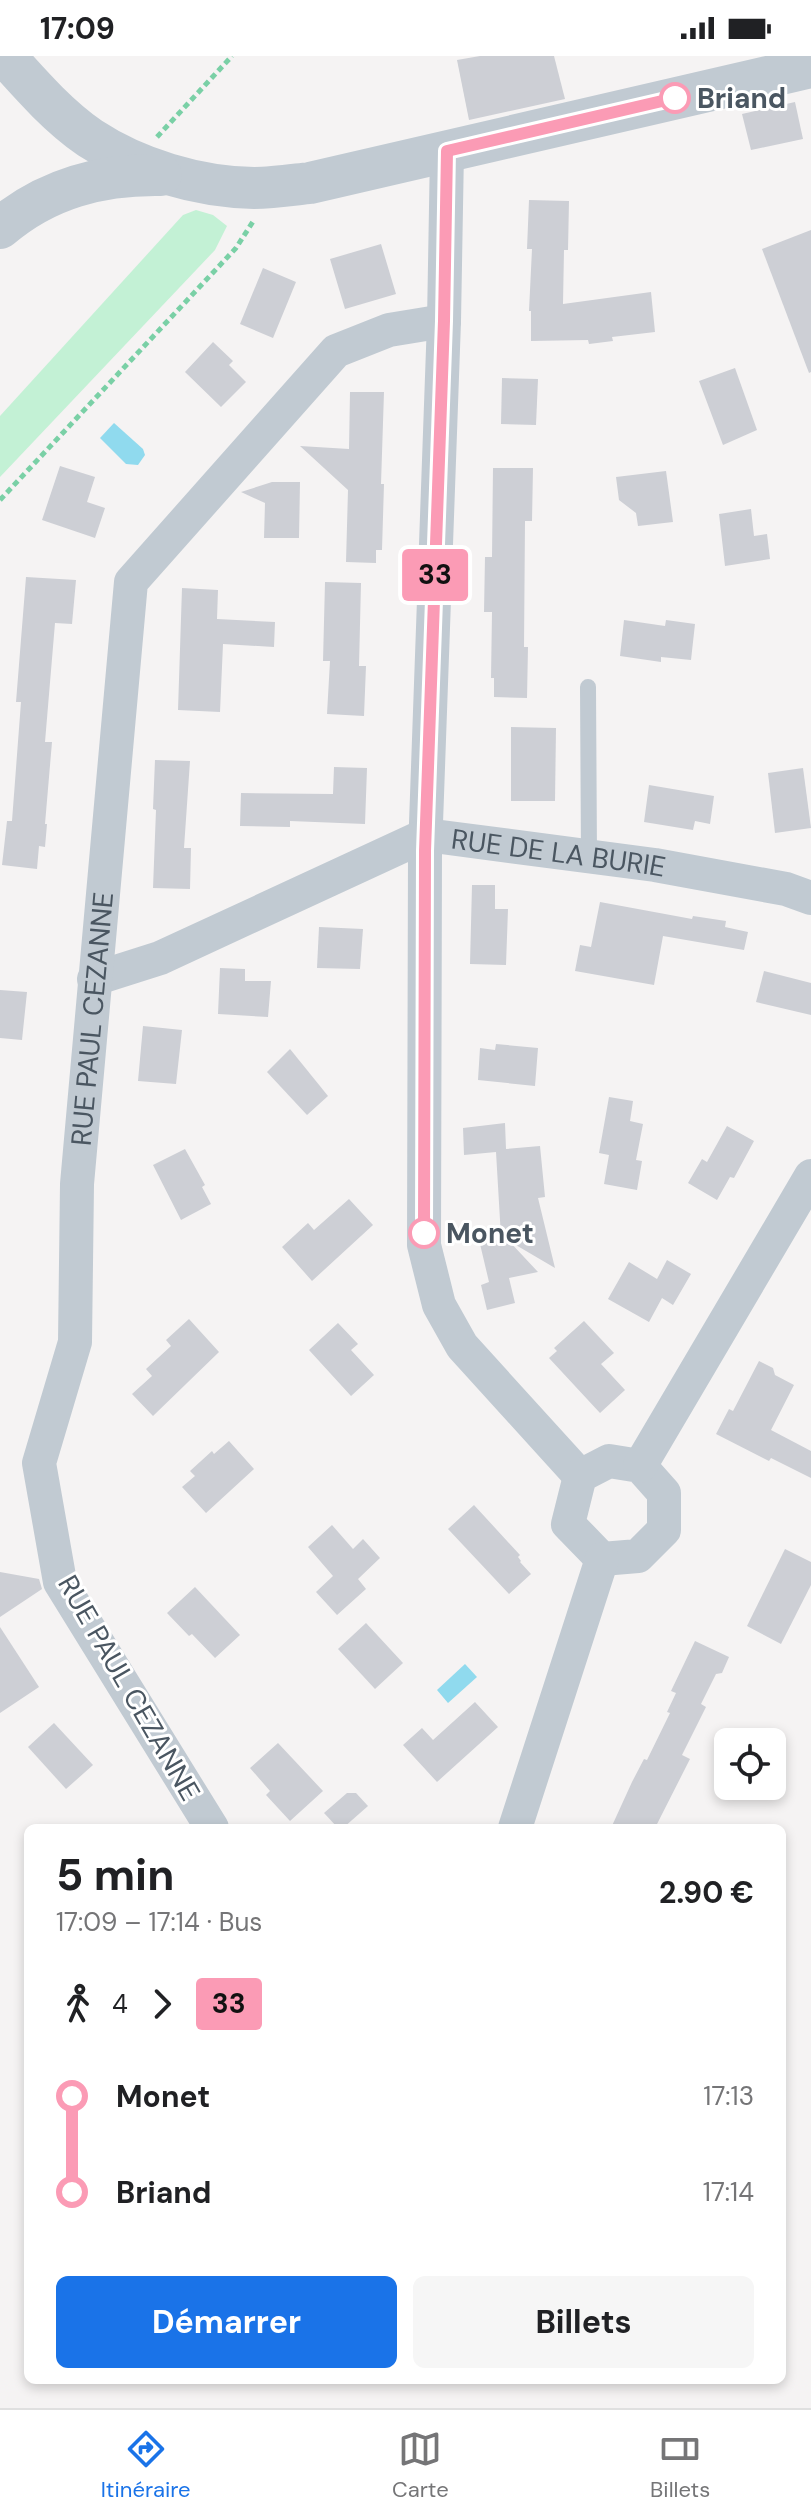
<!DOCTYPE html>
<html lang="fr">
<head>
<meta charset="utf-8">
<style>
	body { margin:0; font-family:"DM Sans",sans-serif; background:#f6f6f6; color:#202124; height:100vh; display:flex; flex-direction:column; font-size:30px; white-space:nowrap }
	* { box-sizing:border-box; margin:0 }
	p { font-size:26px; color:#757577 }
	.icon { flex:none; width:44px; height:44px; fill:none; stroke:currentColor; stroke-width:2; stroke-linecap:round; stroke-linejoin:round }
	.map { position:relative; flex:1; overflow:hidden }
	.side { position:absolute; left:24px; top:1768px; width:762px; height:560px; display:flex; flex-direction:column; background:#fff; border-radius:12px; box-shadow:0 4px 12px #0003 }
	.side>* { flex:none }
	.badge { padding:0 16px; border-radius:6px; font-size:28px; line-height:52px }
	.buttons { position:absolute; left:714px; top:1672px; display:grid; gap:16px }
	.buttons a { display:grid; place-items:center; width:72px; height:72px; border-radius:12px; background:#fff; box-shadow:0 4px 12px #0003; font-size:40px }
	.map>.badge { position:absolute; translate:-50% -50%; box-shadow:0 0 0 4px #fff }
	.legs { display:flex; align-items:center; gap:12px; height:88px; padding:0 32px; font-size:26px }
	.legs p { margin-inline-start:auto }
	.headline { display:flex; align-items:center; justify-content:space-between; height:136px; padding:0 32px }
	h1 { font-size:44px; font-weight:700; line-height:60px }
	.button { display:flex; gap:16px; margin-top:auto; padding:16px 32px }
	.button a { flex:1; height:92px; border-radius:12px; background:#1a73e8; color:#fff; font-size:32px; font-weight:700; line-height:92px; text-align:center }
	.button a+a { background:#f6f6f6; color:#202124 }
	ul { padding:0 32px; list-style:none }
	li { display:flex; align-items:center; gap:28px; height:96px; font-size:30px }
	li i { display:grid; place-items:center; width:12px; height:100%; margin:0 10px; background:currentColor }
	li i::after { content:''; width:20px; height:20px; margin:-10px; border:6px solid; border-radius:50%; background:#fff }
	li p { margin-inline-start:auto }
	li:first-child i { background:linear-gradient(#0000 50%,currentColor 0) }
	li:last-child i { background:linear-gradient(currentColor 50%,#0000 0) }
	.status { display:flex; justify-content:space-between; align-items:center; height:56px; padding:0 40px; background:#fff; direction:ltr }
	.status svg { height:22px; fill:currentColor }
	.dock { display:flex; justify-content:space-around; align-items:center; height:112px; border-top:2px solid #e0e0e0; background:#fff; font-size:22px; color:#757577 }
	.dock a { display:grid; justify-items:center; gap:4px }
	.dock .active { color:#1a73e8 }
	.map>svg:first-child { display:block }
</style>
</head>
<body>
<div class="status"><b>17:09</b><svg viewBox="0 0 49 12"><path d="M0 12V9h3v3zM5 12V6h3v6zM10 12V3h3v9zM15 12V0h3v12zM26 1h20v11H26zM47 4h2v5h-2z"/></svg></div>
<div class="map">
<svg width="811" height="2352" viewBox="0 0 811 2352">
	<rect width="100%" height="100%" fill="#f5f3f3"/>
	<polygon fill="#c3f1d5" points="196,154 213,159 227,170 215,194 0,421 0,360 183,159"/>
	<g fill="#90daee">
		<polygon points="114,367 143,393 145,399 138,409 126,408 100,382"/>
		<polygon points="465,1608 477,1621 448,1647 437,1634"/>
	</g>
	<g fill="#cdcfd5">
		<polygon points="480,0 554,0 565,43 469,64 457,4"/>
		<polygon points="795,46 803,83 751,94 742,58"/>
		<polygon points="529,144 569,145 568,194 564,194 563,248 651,236 655,276 612,281 613,285 589,288 588,284 531,285 531,255 529,255 532,193 527,193"/>
		<polygon points="811,174 811,316 809,317 762,193"/>
		<polygon points="381,188 396,238 345,253 330,203"/>
		<polygon points="263,212 296,226 273,282 240,268"/>
		<polygon points="213,286 233,305 229,309 246,326 221,351 185,316"/>
		<polygon points="735,312 757,374 723,389 699,325"/>
		<polygon points="502,322 538,323 536,369 501,368"/>
		<polygon points="350,336 384,336 381,428 384,428 382,494 376,494 376,507 346,506 348,434 300,390 349,393"/>
		<polygon points="60,410 95,421 87,446 105,452 95,482 42,464"/>
		<polygon points="493,412 533,412 532,465 525,465 524,591 528,591 527,642 494,641 494,622 491,622 492,556 484,556 485,501 492,501"/>
		<polygon points="666,415 673,466 638,470 636,457 619,444 616,421"/>
		<polygon points="272,426 300,426 299,482 264,482 265,447 241,436"/>
		<polygon points="751,453 754,480 767,478 770,503 725,510 719,458"/>
		<polygon points="26,521 76,524 72,568 55,567 45,686 52,686 45,768 47,768 45,791 39,790 37,813 2,809 7,765 12,765 21,646 16,646"/>
		<polygon points="325,526 361,527 359,610 366,610 364,660 327,658 330,605 323,605"/>
		<polygon points="182,532 218,534 217,563 275,566 274,591 223,588 220,656 178,654"/>
		<polygon points="624,564 665,570 666,564 695,568 691,604 661,601 661,606 620,600"/>
		<polygon points="511,671 556,672 555,745 511,745"/>
		<polygon points="155,704 190,705 184,792 191,792 190,833 153,832 156,754 153,753"/>
		<polygon points="334,711 367,712 365,768 290,765 290,771 240,770 241,737 333,738"/>
		<polygon points="803,712 811,772 775,777 768,717"/>
		<polygon points="649,729 714,740 710,768 695,765 693,774 644,766"/>
		<polygon points="472,829 495,829 495,853 508,853 506,909 470,908"/>
		<polygon points="600,846 692,863 693,860 726,865 725,871 748,876 744,894 663,880 654,929 575,915 580,889 591,891"/>
		<polygon points="319,871 363,873 360,913 317,912"/>
		<polygon points="220,912 245,913 245,925 271,925 268,961 218,958"/>
		<polygon points="764,915 811,927 811,959 756,946"/>
		<polygon points="0,934 27,936 22,984 0,982"/>
		<polygon points="143,970 182,974 176,1028 138,1025"/>
		<polygon points="496,988 538,992 535,1030 478,1024 480,992 495,994"/>
		<polygon points="290,993 328,1040 307,1059 267,1016"/>
		<polygon points="609,1041 633,1045 630,1065 643,1068 636,1104 642,1105 637,1134 604,1128 609,1099 599,1097"/>
		<polygon points="505,1067 506,1093 540,1090 545,1141 538,1142 555,1212 509,1185 538,1216 509,1222 515,1247 487,1254 481,1229 489,1226 480,1188 504,1182 501,1181 496,1096 464,1099 463,1072"/>
		<polygon points="727,1070 754,1085 734,1122 730,1121 717,1144 688,1127 702,1103 707,1106"/>
		<polygon points="185,1093 205,1129 202,1131 211,1148 181,1164 153,1109"/>
		<polygon points="349,1143 373,1169 312,1225 282,1191 308,1167 314,1174"/>
		<polygon points="667,1204 691,1218 673,1249 662,1242 649,1266 608,1243 629,1206 657,1223"/>
		<polygon points="189,1263 219,1296 153,1360 132,1338 152,1320 146,1313 171,1290 166,1284"/>
		<polygon points="584,1265 614,1297 601,1308 625,1334 600,1357 549,1302 557,1295 554,1292"/>
		<polygon points="338,1267 358,1288 351,1294 374,1319 351,1340 309,1294"/>
		<polygon points="759,1305 773,1312 775,1319 794,1329 771,1374 811,1395 811,1422 771,1402 769,1405 716,1378 729,1353 733,1355"/>
		<polygon points="229,1385 254,1413 206,1457 182,1431 195,1420 190,1415 212,1395 214,1398"/>
		<polygon points="474,1449 520,1499 518,1501 521,1505 520,1506 531,1518 509,1538 448,1473"/>
		<polygon points="332,1469 353,1493 363,1483 380,1502 358,1523 366,1533 337,1559 316,1536 333,1520 308,1491"/>
		<polygon points="785,1493 811,1506 811,1529 781,1588 747,1570"/>
		<polygon points="0,1516 39,1523 42,1533 0,1561"/>
		<polygon points="195,1531 240,1579 215,1602 192,1578 189,1580 167,1557"/>
		<polygon points="366,1567 403,1607 375,1633 338,1593"/>
		<polygon points="0,1571 39,1631 0,1657"/>
		<polygon points="695,1585 729,1601 722,1617 716,1618 701,1648 706,1651 682,1699 690,1703 655,1772 611,1772 632,1726 644,1703 647,1704 670,1657 667,1656 676,1637 671,1635"/>
		<polygon points="475,1646 498,1671 437,1726 403,1689 422,1672 433,1684"/>
		<polygon points="54,1667 93,1709 66,1733 28,1691"/>
		<polygon points="278,1687 323,1735 290,1765 266,1739 270,1735 250,1712"/>
		<polygon points="347,1737 356,1737 368,1750 343,1772 338,1772 324,1757"/>
	</g>
	<g fill="none" stroke-linecap="round" stroke-linejoin="round">
		<g stroke="#7ad0a6" stroke-width="5" stroke-dasharray="6 4" stroke-linecap="butt">
			<polyline points="157,81 232,0"/>
			<polyline points="0,444 236,192 254,164"/>
		</g>
		<polyline stroke="#c1cad2" stroke-width="16" points="588,631 589,800"/>
		<g stroke="#c1cad2" stroke-width="34">
			<polyline points="447,95 444,265 425,795 424,1189 439,1249 462,1290 580,1420"/>
			<path id="s1" d="M94,923L160,902L426,779L655,809L786,833L811,842"/>
			<polygon points="609,1405 640,1410 664,1437 664,1474 638,1500 602,1503 568,1468 580,1420"/>
			<polyline points="640,1410 811,1120"/>
			<path id="s2" d="M212,1772L60,1526L39,1407L75,1286L77,1128L131,526L336,295L389,274L444,265"/>
			<polyline points="515,1772 602,1503"/>
		</g>
		<g stroke="#c1cad2" stroke-width="42">
			<path d="M5,0C31,29 58,60 90,82C137,113 198,131 254,132C273,132 292,129 310,127L811,11"/>
			<path d="M0,172C47,132 101,118 161,119"/>
		</g>
	</g>
	<g fill="none" stroke-linecap="round" stroke-linejoin="round">
		<g stroke="#fff" stroke-width="18">
			<polyline id="line-1" points="424,1177 425,795 444,265 447,95 675,42"/>
		</g>
		<use href="#line-1" stroke="#fb9bb5" stroke-width="12"/>
	</g>
	<g fill="#fff" stroke="#fb9bb5" stroke-width="4">
		<circle cx="675" cy="42" r="14"/>
		<circle cx="424" cy="1177" r="14"/>
	</g>
	<g text-anchor="middle" dominant-baseline="central" stroke-width="6" stroke-linejoin="round" paint-order="stroke">
		<g font-size="28" font-weight="bold" fill="#4a5661" stroke="#fff" text-anchor="start">
			<text x="697" y="42">Briand</text>
			<text x="446" y="1177">Monet</text>
		</g>
		<g font-size="28" fill="#4a5661" stroke="#fff">
			<text stroke="none"><textPath href="#s1" startOffset="496">RUE DE LA BURIE</textPath></text>
			<text stroke="none"><textPath href="#s2" startOffset="860">RUE PAUL CEZANNE</textPath></text>
			<text transform="translate(129 1632) rotate(60)">RUE PAUL CEZANNE</text>
		</g>
	</g>
</svg>
<div class="buttons">
<a><svg class="icon" aria-label="locate" viewBox="0 0 24 24"><circle cx="12" cy="12" r="6"/><path d="M12 2v4M12 18v4M2 12h4M18 12h4"/></svg></a>
</div>
<b class="badge" style="left:435px;top:519px;background:#fb9bb5;color:#111">33</b>
<section class="side">
<div class="headline"><div><h1>5 min</h1><p>17:09 – 17:14 · Bus</p></div><b>2.90 €</b></div>
<div class="legs"><svg class="icon" aria-label="walk" viewBox="0 0 24 24"><circle cx="13" cy="4" r="2"/><path d="M13 8l-2 6 4 7M11 14l-3 7M7 12l3-4h3l4 4"/></svg>4<svg class="icon" aria-label="forward" viewBox="0 0 24 24"><path d="M9 5l7 7-7 7"/></svg><b class="badge" style="background:#fb9bb5;color:#111">33</b></div>
<ul>
<li><i style="color:#fb9bb5"></i><b>Monet</b><p>17:13</p></li>
<li><i style="color:#fb9bb5"></i><b>Briand</b><p>17:14</p></li>
</ul>
<div class="button"><a>Démarrer</a><a>Billets</a></div>
</section>
</div>
<nav class="dock">
<a class="active"><svg class="icon" aria-label="directions" viewBox="0 0 24 24"><path d="M12 3l9 9-9 9-9-9zM9 14v-3h6M13 9l2 2-2 2"/></svg>Itinéraire</a>
<a><svg class="icon" aria-label="map" viewBox="0 0 24 24"><path d="M3 6l6-2 6 2 6-2v14l-6 2-6-2-6 2zM9 4v14M15 6v14"/></svg>Carte</a>
<a><svg class="icon" aria-label="tickets" viewBox="0 0 24 24"><path d="M3 7h18v10H3zM15 7v10"/></svg>Billets</a>
</nav>
</body>
</html>
